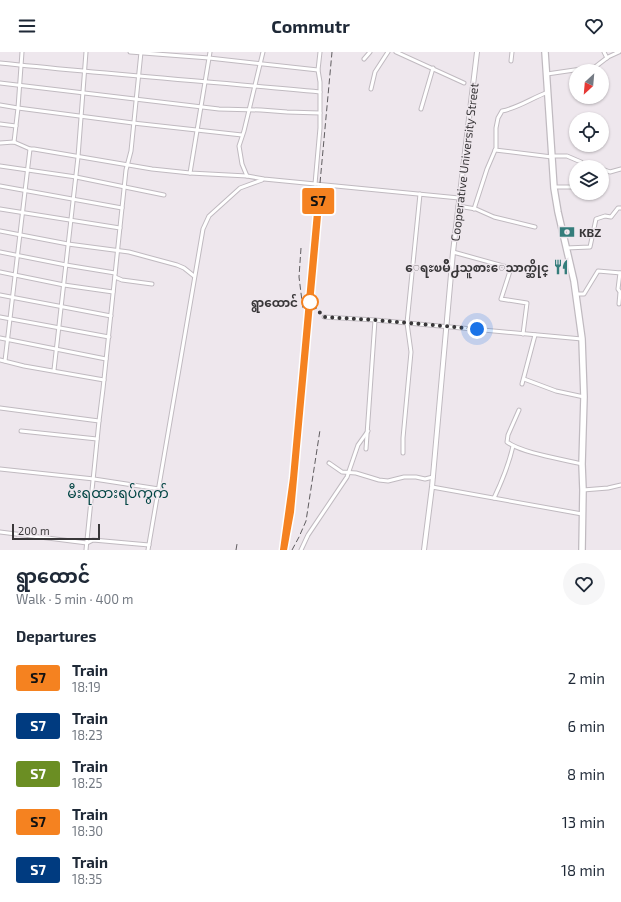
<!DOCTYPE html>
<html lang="en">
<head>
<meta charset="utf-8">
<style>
	body { margin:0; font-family:"Exo 2","Noto Sans Myanmar",sans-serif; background:#f6f6f7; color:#1f2937; height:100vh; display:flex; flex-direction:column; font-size:15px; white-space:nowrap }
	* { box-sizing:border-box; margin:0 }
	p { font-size:13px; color:#747a83 }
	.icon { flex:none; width:22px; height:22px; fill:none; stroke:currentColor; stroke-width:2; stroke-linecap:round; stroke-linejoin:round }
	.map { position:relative; height:498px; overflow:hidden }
	.panel { display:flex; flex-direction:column; background:#fff; flex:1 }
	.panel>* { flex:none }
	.badge { padding:0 8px; border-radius:3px; font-size:14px; line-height:26px }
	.needle { width:26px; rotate:206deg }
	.controls { position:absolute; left:569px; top:12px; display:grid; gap:8px }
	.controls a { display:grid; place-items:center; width:40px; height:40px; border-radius:50%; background:#fff; box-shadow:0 1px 3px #0004; font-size:20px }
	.scale { position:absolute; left:12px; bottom:10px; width:88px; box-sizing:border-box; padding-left:4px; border:2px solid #393739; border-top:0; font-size:11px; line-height:14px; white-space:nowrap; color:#393739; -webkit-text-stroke:3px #eee7ed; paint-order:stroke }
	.you { position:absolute; width:20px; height:20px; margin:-10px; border:3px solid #fff; border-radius:50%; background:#1a73e8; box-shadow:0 0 0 6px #1a73e833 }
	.map>.badge { position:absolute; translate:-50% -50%; box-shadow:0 0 0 2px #fff }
	h2 { padding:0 16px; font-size:15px; line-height:36px }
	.round { display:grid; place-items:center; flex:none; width:42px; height:42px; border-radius:21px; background:#f6f6f7 }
	.headline { display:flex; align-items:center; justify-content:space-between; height:68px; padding:0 16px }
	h1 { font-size:19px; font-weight:700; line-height:30px }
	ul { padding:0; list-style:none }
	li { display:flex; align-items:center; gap:12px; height:48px; padding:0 16px }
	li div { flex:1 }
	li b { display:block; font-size:15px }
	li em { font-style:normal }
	li .badge { min-width:44px; font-weight:700; text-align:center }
	header { display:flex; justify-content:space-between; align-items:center; height:52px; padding:0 16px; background:#fff; font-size:18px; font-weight:700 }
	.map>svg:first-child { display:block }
</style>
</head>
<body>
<header><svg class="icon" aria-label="menu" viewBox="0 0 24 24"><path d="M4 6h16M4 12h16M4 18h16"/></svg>Commutr<svg class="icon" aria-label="heart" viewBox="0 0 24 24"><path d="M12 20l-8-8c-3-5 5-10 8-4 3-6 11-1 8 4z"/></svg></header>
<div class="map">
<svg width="621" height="498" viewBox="0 0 621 498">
	<rect width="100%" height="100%" fill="#eee7ed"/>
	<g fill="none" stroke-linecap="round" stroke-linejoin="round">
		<g stroke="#c0bac0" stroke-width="5">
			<g id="street">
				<polyline points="130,0 209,6 318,18"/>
				<polyline points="396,0 464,31"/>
				<polyline points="604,0 607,6"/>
				<polyline points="364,7 370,0"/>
				<polyline points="511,9 512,0"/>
				<path d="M0,11C106,22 213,30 320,40"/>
				<polyline points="547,22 595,15 608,5 619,0"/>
				<polyline points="0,31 219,57 261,58 287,60 320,61"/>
				<polyline points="371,37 375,20 388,0"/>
				<polyline points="0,53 18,56 133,71 242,83"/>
				<polyline points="421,57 433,16"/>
				<polyline points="0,72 16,74"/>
				<polyline points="14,90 18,56 22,0"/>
				<polyline points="0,91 14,90 30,97 34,97 152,117 190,121 247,124 264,127 459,146"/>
				<polyline points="495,98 552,105"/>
				<polyline points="552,104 567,104 581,110"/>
				<polyline points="0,114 76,125 164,143"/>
				<polyline points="602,117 610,120 621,117"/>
				<polyline points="190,121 210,0"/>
				<polyline points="247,124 242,112 239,94 244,79 263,0"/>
				<polyline points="315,132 320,76 320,30 318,18 320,0"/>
				<polyline points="0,134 122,156"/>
				<polyline points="554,135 576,135"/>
				<polyline points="458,154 476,157 494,165 535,175"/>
				<polyline points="0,157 120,176"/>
				<path d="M474,157L487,117L496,96V76L498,66L502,59C518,56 532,46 548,40"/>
				<polyline points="0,179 68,192 129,200 177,213 184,216 194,224"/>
				<polyline points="566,196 590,195 596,167 605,164 611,165 618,156 621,156"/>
				<polyline points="0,200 66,213 115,221"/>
				<polyline points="453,200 511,216 501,247 527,251 523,282"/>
				<polyline points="0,220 64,233 113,240"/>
				<polyline points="115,225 122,228 152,232"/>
				<polyline points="576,242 584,242 598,219 621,221"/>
				<polyline points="0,243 111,264"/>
				<polyline points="619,252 620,240 618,237 620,221"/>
				<polyline points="0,265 109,285"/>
				<polyline points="324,265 375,268 582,287"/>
				<polyline points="0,286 106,307"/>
				<polyline points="0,308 24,314 104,328"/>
				<polyline points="5,309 30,97"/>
				<polyline points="54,318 78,105 86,0"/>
				<polyline points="524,327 556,339 584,345"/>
				<polyline points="522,332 535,283"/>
				<polyline points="0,356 99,369"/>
				<path d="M519,358L508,383L507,390C522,401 562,407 582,412"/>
				<polyline points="21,379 97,387"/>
				<polyline points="366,397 375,268"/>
				<polyline points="403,401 403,386 411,300 407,271 420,142"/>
				<polyline points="329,411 342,420 356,421 379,428 388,429 404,425 416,425 425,427 433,425"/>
				<polyline points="0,417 94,427 159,437"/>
				<polyline points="432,435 582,462"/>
				<polyline points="583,438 608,436 621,433"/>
				<path d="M494,446C502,429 509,412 513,394"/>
				<polyline points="0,480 87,491 93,488 149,493"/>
				<polyline points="86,498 99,369 103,337 126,118 131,99 141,0"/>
				<polyline points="148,498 203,177 209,164 240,136 262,128"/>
				<polyline points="301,498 308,483 347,425 358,393 368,379"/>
			</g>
		</g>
		<g stroke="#c0bac0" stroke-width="6">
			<polyline id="secondary" points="424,498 432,435 453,200 477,0"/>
		</g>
		<g stroke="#c0bac0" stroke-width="8">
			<polyline id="highway" points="545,0 554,136 558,160 574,229 582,287 584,345 582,412 583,438 582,498"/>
		</g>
		<use href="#street" stroke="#fff" stroke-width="3"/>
		<use href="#secondary" stroke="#fff" stroke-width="4"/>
		<use href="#highway" stroke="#fff" stroke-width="5.5"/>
		<g stroke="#5f5c5f" stroke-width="1" stroke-dasharray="6 3" stroke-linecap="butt">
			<polyline points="301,196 299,225 303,257"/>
			<polyline points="236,498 237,492"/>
			<polyline points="283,498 293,426 332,0"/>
			<polyline points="292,498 299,485 306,469 320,378"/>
		</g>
	</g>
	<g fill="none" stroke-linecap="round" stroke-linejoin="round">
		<g stroke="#fff" stroke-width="9">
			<polyline id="line" points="283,498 293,426 318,149 318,164 291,460 284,498"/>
		</g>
		<use href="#line" stroke="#f58220" stroke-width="6"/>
		<polyline stroke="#393739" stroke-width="4" stroke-dasharray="0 7.2" points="310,250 324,265 375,268 477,277"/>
	</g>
	<defs>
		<g id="bank-bare" transform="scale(1.2)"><path d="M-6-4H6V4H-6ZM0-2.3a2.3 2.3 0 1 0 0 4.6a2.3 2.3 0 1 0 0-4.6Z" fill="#347d7b" stroke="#eee7ed" stroke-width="2.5" paint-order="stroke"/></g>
		<g id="restaurant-bare" transform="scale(1.2)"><path d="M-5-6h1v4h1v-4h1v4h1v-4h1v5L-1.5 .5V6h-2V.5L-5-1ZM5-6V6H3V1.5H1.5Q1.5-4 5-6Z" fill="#347d7b" stroke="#eee7ed" stroke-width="2.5" paint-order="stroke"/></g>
	</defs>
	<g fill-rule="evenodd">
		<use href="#bank-bare" x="567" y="180"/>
		<use href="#restaurant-bare" x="561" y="215"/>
	</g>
	<circle fill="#fff" stroke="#f58220" stroke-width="2" cx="310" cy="250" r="8"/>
	<g text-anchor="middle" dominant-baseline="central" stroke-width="3" stroke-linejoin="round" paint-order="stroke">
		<g font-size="12" fill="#393739" stroke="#eee7ed">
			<text transform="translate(464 110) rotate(-83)">Cooperative University Street</text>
		</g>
		<g font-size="12" font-weight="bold" fill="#393739" stroke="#eee7ed" text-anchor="start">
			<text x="579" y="180">KBZ</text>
			<text x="549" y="215" text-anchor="end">ေရႊၿမိဳ႕သူစားေသာက္ဆိုင္</text>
		</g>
		<g font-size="12" font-weight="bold" fill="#393739" stroke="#eee7ed" text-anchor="end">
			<text x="298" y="250">ရွာထောင်</text>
		</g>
		<g font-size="14" fill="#004443" stroke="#eee7ed">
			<text x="118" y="440">မီးရထားရပ်ကွက်</text>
		</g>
	</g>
</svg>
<div class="controls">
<a><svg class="needle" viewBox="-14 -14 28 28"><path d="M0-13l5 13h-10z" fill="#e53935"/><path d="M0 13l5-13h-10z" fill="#747a83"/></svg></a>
<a><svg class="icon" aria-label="locate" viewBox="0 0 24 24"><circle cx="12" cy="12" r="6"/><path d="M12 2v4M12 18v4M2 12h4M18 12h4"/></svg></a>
<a><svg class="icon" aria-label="layers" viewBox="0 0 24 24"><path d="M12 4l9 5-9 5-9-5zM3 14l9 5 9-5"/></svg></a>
</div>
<div class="scale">200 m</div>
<div class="you" style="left:477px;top:277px"></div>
<b class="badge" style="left:318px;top:149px;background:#f58220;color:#111">S7</b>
</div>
<section class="panel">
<div class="headline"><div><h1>ရွာထောင်</h1><p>Walk · 5 min · 400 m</p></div><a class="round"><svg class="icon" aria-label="heart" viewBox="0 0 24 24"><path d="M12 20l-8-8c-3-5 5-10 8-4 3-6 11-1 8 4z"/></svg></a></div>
<h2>Departures</h2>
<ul>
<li><span class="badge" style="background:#f58220;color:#111">S7</span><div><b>Train</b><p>18:19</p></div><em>2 min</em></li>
<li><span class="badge" style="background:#003b80;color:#fff">S7</span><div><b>Train</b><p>18:23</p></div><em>6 min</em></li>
<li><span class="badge" style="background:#6b8e23;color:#fff">S7</span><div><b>Train</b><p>18:25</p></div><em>8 min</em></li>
<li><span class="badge" style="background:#f58220;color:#111">S7</span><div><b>Train</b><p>18:30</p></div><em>13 min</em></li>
<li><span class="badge" style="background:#003b80;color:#fff">S7</span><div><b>Train</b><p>18:35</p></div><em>18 min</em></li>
</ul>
</section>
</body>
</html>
